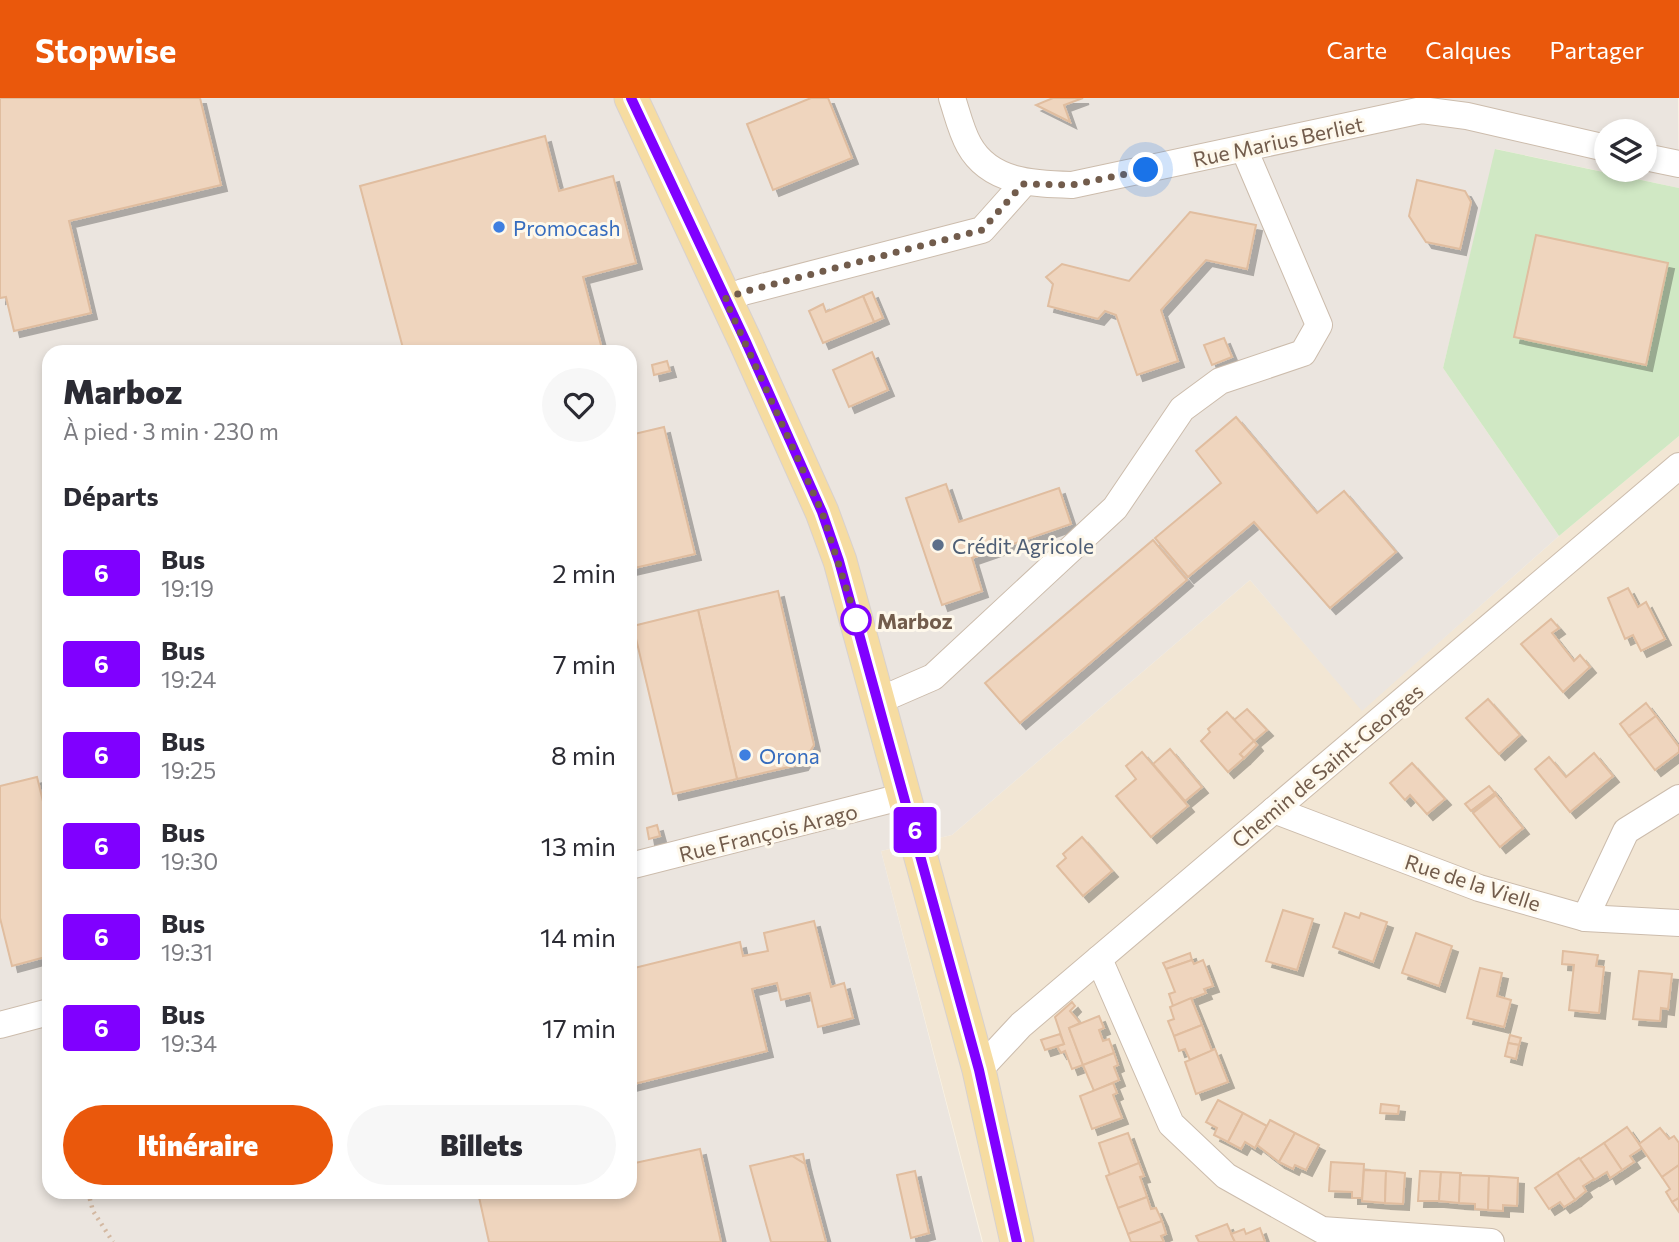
<!DOCTYPE html>
<html lang="fr">
<head>
<meta charset="utf-8">
<style>
	body { margin:0; font-family:Commissioner,sans-serif; background:#f7f7f7; color:#2b2b33; height:100vh; display:flex; flex-direction:column; font-size:26px; white-space:nowrap }
	* { box-sizing:border-box; margin:0 }
	p { font-size:23px; color:#7c7c81 }
	.icon { flex:none; width:38px; height:38px; fill:none; stroke:currentColor; stroke-width:2; stroke-linecap:round; stroke-linejoin:round }
	.map { position:relative; flex:1; overflow:hidden }
	.details { position:absolute; left:42px; top:247px; width:595px; height:854px; display:flex; flex-direction:column; background:#fff; border-radius:21px; box-shadow:0 4px 10px #0003 }
	.details>* { flex:none }
	.badge { padding:0 14px; border-radius:5px; font-size:24px; line-height:46px }
	.fabs { position:absolute; left:1594px; top:21px; display:grid; gap:14px }
	.fabs a { display:grid; place-items:center; width:63px; height:63px; border-radius:50%; background:#fff; box-shadow:0 4px 10px #0003; font-size:35px }
	.you { position:absolute; width:35px; height:35px; margin:-18px; border:5px solid #fff; border-radius:50%; background:#1a73e8; box-shadow:0 0 0 10px #1a73e833 }
	.map>.badge { position:absolute; translate:-50% -50%; box-shadow:0 0 0 4px #fff }
	h2 { padding:0 21px; font-size:26px; line-height:63px }
	.round { display:grid; place-items:center; flex:none; width:74px; height:74px; border-radius:37px; background:#f7f7f7 }
	.headline { display:flex; align-items:center; justify-content:space-between; height:119px; padding:0 21px }
	h1 { font-size:33px; font-weight:800; line-height:52px }
	.cta { display:flex; gap:14px; margin-top:auto; padding:14px 21px }
	.cta a { flex:1; height:80px; border-radius:42px; background:#ea580c; color:#fff; font-size:28px; font-weight:800; line-height:80px; text-align:center }
	.cta a+a { background:#f7f7f7; color:#2b2b33 }
	ul { padding:0; list-style:none }
	li { display:flex; align-items:center; gap:21px; height:91px; padding:0 21px }
	li div { flex:1 }
	li b { display:block; font-size:26px }
	li em { font-style:normal }
	li .badge { min-width:77px; font-weight:700; text-align:center }
	header { display:flex; align-items:center; gap:42px; box-sizing:border-box; height:98px; padding:0 35px; background:#ea580c; color:#fff }
	header strong { font-size:33px }
	nav { display:flex; gap:38px; margin-inline-start:auto; font-size:24px }
	.map>svg:first-child { display:block }
</style>
</head>
<body>
<header>
<strong>Stopwise</strong>
<nav><a>Carte</a><a>Calques</a><a>Partager</a></nav>
</header>
<div class="map">
<svg width="1679" height="1144" viewBox="0 0 1679 1144">
	<defs>
		<filter id="shadow"><feDropShadow dx="6" dy="6" stdDeviation="0" flood-color="#0004"/></filter>
	</defs>
	<rect width="100%" height="100%" fill="#fbf4e5"/>
	<polygon fill="#f2e6d4" points="1679,338 1679,1144 983,1144 881,753 952,737 1250,482 1362,612 1559,438"/>
	<path fill="#ebe5df" fill-rule="evenodd" d="M0,0H1678L1679,90L1496,51L1443,270L1559,438L1362,613L1250,482L952,737L881,753L982,1144H0ZM1606,33H1645V72H1606ZM49,254H630V1094H49Z"/>
	<polygon fill="#d0e8c4" points="1495,51 1679,90 1679,338 1559,438 1443,270"/>
	<g fill="#efd5be" stroke="#e0bd9f" stroke-width="2" filter="url(#shadow)">
		<polygon points="0,0 200,0 221,87 69,123 91,215 14,233 6,199 0,200"/>
		<polygon points="811,0 828,0 852,60 773,92 747,26"/>
		<polygon points="1053,0 1083,0 1064,7 1070,24 1036,7"/>
		<polygon points="545,38 559,93 613,78 636,165 583,179 602,251 404,254 360,88"/>
		<polygon points="1417,82 1465,93 1471,104 1460,151 1426,144 1409,118"/>
		<polygon points="1190,114 1256,127 1247,171 1206,162 1161,212 1178,263 1137,277 1116,217 1105,213 1098,221 1048,208 1053,186 1046,179 1062,166 1129,183"/>
		<polygon points="1536,137 1668,165 1646,267 1514,239"/>
		<polygon points="872,194 883,220 874,224 863,198"/>
		<polygon points="863,198 874,224 823,245 809,213 823,206 826,214"/>
		<polygon points="1224,240 1232,259 1212,267 1204,247"/>
		<polygon points="872,254 888,292 849,309 833,272"/>
		<polygon points="667,263 670,273 654,277 652,267"/>
		<polygon points="1236,319 1317,415 1344,393 1396,454 1330,510 1254,424 1188,479 1155,440 1221,385 1196,353"/>
		<polygon points="664,329 695,456 630,471 630,337"/>
		<polygon points="946,386 959,424 1059,390 1071,426 972,460 982,493 942,507 906,400"/>
		<polygon points="1153,442 1187,482 1020,625 985,585"/>
		<polygon points="1628,490 1638,509 1646,504 1665,541 1641,553 1633,537 1625,541 1608,500"/>
		<polygon points="778,493 814,647 802,666 737,681 698,512"/>
		<polygon points="698,512 737,681 673,696 633,528"/>
		<polygon points="1551,521 1559,530 1552,535 1574,563 1580,557 1590,569 1563,594 1521,546"/>
		<polygon points="1488,601 1520,637 1499,656 1466,620"/>
		<polygon points="1646,605 1656,618 1629,638 1620,626"/>
		<polygon points="1247,611 1267,632 1254,643 1234,622"/>
		<polygon points="1227,614 1254,643 1240,656 1244,660 1228,674 1201,643 1210,634 1208,631"/>
		<polygon points="1656,618 1679,649 1679,654 1655,672 1629,638"/>
		<polygon points="1254,643 1257,647 1244,660 1240,656"/>
		<polygon points="1170,651 1202,689 1185,703 1153,666"/>
		<polygon points="1142,654 1188,708 1151,739 1116,698 1136,681 1126,668"/>
		<polygon points="1594,655 1613,678 1570,714 1535,671 1549,659 1566,679"/>
		<polygon points="1412,665 1445,701 1427,716 1410,697 1405,702 1390,685"/>
		<polygon points="37,679 49,728 49,858 12,868 0,820 0,688"/>
		<polygon points="1489,688 1495,695 1471,713 1465,706"/>
		<polygon points="1495,695 1496,697 1471,713"/>
		<polygon points="1496,697 1523,730 1500,749 1473,715"/>
		<polygon points="657,727 660,738 649,741 647,730"/>
		<polygon points="1082,739 1112,773 1083,798 1057,768 1066,760 1063,756"/>
		<polygon points="1283,812 1313,821 1297,872 1266,863"/>
		<polygon points="1345,815 1359,820 1361,815 1387,824 1373,864 1333,849"/>
		<polygon points="814,823 831,889 844,885 853,920 818,929 810,895 781,902 777,885 752,891 767,953 630,987 630,871 740,844 743,858 768,853 764,835"/>
		<polygon points="1416,835 1452,848 1439,888 1402,875"/>
		<polygon points="1563,853 1598,857 1596,868 1604,869 1599,915 1569,912 1574,867 1562,866"/>
		<polygon points="1190,855 1192,862 1166,871 1163,865"/>
		<polygon points="1192,862 1194,866 1203,862 1213,888 1204,891 1206,895 1173,908 1169,896 1175,894 1166,871"/>
		<polygon points="1480,870 1502,875 1497,898 1511,902 1504,929 1467,920"/>
		<polygon points="1639,873 1672,876 1668,911 1661,910 1660,923 1633,921"/>
		<polygon points="1191,900 1202,927 1174,938 1168,923 1174,921 1170,909"/>
		<polygon points="1072,904 1075,908 1070,913 1080,925 1069,930 1083,967 1072,971 1065,953 1061,955 1057,948 1064,946 1055,919"/>
		<polygon points="1099,918 1104,930 1099,932 1103,943 1109,941 1114,955 1083,967 1069,930"/>
		<polygon points="1202,927 1212,953 1190,962 1185,951 1179,953 1174,938"/>
		<polygon points="1060,936 1064,946 1045,952 1041,942"/>
		<polygon points="1510,937 1521,940 1519,947 1508,945"/>
		<polygon points="1508,945 1519,947 1516,961 1505,958"/>
		<polygon points="1215,951 1228,984 1196,996 1185,964"/>
		<polygon points="1114,955 1118,967 1114,969 1119,982 1094,993 1083,967"/>
		<polygon points="1113,985 1117,995 1113,997 1122,1020 1092,1031 1080,998"/>
		<polygon points="1218,1002 1243,1015 1228,1044 1214,1037 1217,1030 1206,1024"/>
		<polygon points="1381,1006 1399,1008 1398,1016 1380,1015"/>
		<polygon points="1243,1015 1267,1028 1255,1050 1245,1044 1241,1051 1228,1044"/>
		<polygon points="1270,1022 1295,1035 1279,1064 1257,1047"/>
		<polygon points="1627,1029 1642,1050 1630,1058 1634,1064 1622,1072 1604,1045"/>
		<polygon points="1660,1030 1669,1041 1674,1038 1679,1045 1679,1067 1662,1079 1639,1046"/>
		<polygon points="1128,1035 1139,1065 1110,1077 1099,1045"/>
		<polygon points="1295,1035 1319,1047 1306,1072 1295,1067 1293,1071 1279,1064"/>
		<polygon points="1604,1045 1622,1072 1610,1080 1607,1074 1594,1082 1580,1061"/>
		<polygon points="700,1051 721,1144 489,1144 479,1099 505,1094 630,1094 630,1066"/>
		<polygon points="803,1056 805,1066 792,1058"/>
		<polygon points="792,1058 805,1066 826,1144 771,1144 750,1068"/>
		<polygon points="1579,1060 1594,1081 1583,1088 1586,1093 1575,1102 1557,1075"/>
		<polygon points="1331,1064 1364,1066 1362,1100 1352,1100 1352,1094 1329,1093"/>
		<polygon points="1139,1065 1144,1078 1140,1079 1147,1099 1118,1110 1106,1078"/>
		<polygon points="1679,1067 1679,1100 1672,1104 1666,1094 1670,1091 1662,1079"/>
		<polygon points="1364,1072 1386,1073 1385,1105 1362,1103"/>
		<polygon points="915,1073 929,1135 911,1140 897,1077"/>
		<polygon points="1386,1073 1405,1075 1403,1106 1385,1105"/>
		<polygon points="1420,1073 1441,1074 1439,1103 1418,1103"/>
		<polygon points="1441,1074 1461,1075 1459,1105 1439,1103"/>
		<polygon points="1557,1075 1575,1102 1564,1109 1560,1104 1549,1111 1535,1090"/>
		<polygon points="1460,1077 1489,1078 1488,1112 1475,1111 1475,1106 1459,1105"/>
		<polygon points="1489,1078 1518,1080 1517,1108 1503,1107 1503,1113 1488,1112"/>
		<polygon points="1147,1099 1151,1111 1156,1110 1162,1123 1128,1136 1118,1110"/>
		<polygon points="1679,1100 1679,1114 1672,1104"/>
		<polygon points="1162,1123 1166,1136 1161,1138 1164,1144 1131,1144 1128,1136"/>
		<polygon points="1227,1126 1235,1144 1199,1144 1196,1138"/>
		<polygon points="1260,1130 1265,1144 1235,1144 1231,1136 1244,1131 1246,1136"/>
	</g>
	<g fill="none" stroke-linecap="round" stroke-linejoin="round">
		<g stroke="#ccbcac" stroke-width="28">
			<g id="minor">
				<path d="M952,0C957,15 961,33 969,47C990,85 1035,86 1072,87L1422,12L1467,18L1606,50"/>
				<polyline points="1645,59 1679,66"/>
				<polyline points="725,202 743,194 982,132 1023,86"/>
				<polyline points="880,602 933,579 1115,410 1182,311 1220,283 1303,255 1319,227 1244,51"/>
				<polyline points="1274,712 1479,790 1585,820 1679,825"/>
				<polyline points="630,768 905,698"/>
				<polyline points="1585,820 1626,733 1679,700"/>
				<polyline points="1099,861 1171,1026 1226,1078 1322,1132 1491,1144"/>
				<polyline points="0,927 49,914"/>
				<polyline points="979,972 1021,927 1679,368"/>
			</g>
		</g>
		<g stroke="#d8d1cd" stroke-width="35">
			<polyline id="major" points="631,0 746,245 822,414 840,463 979,972 1017,1144"/>
		</g>
		<polyline stroke="#d3b8a1" stroke-width="4.5" stroke-dasharray="2 5" stroke-linecap="butt" points="88,1094 93,1113 113,1144"/>
		<use href="#minor" stroke="#fff" stroke-width="26"/>
		<use href="#major" stroke="#f6dca1" stroke-width="33"/>
	</g>
	<g fill="none" stroke-linecap="round" stroke-linejoin="round">
		<g stroke="#fff" stroke-width="16">
			<polyline id="line" points="631,0 746,244 822,414 839,463 979,972 1017,1144"/>
		</g>
		<use href="#line" stroke="#8000ff" stroke-width="10"/>
		<polyline stroke="#725c4c" stroke-width="7" stroke-dasharray="0 12.6" points="856,522 857,524 822,414 725,201 743,194 982,132 1023,86 1072,87 1146,72"/>
	</g>
	<g fill="#3f7fe0" stroke="#fef8eb" stroke-width="2.5">
		<circle cx="499" cy="129" r="7"/>
		<circle cx="745" cy="657" r="7"/>
	</g>
	<circle fill="#5c6f8a" stroke="#fef8eb" stroke-width="2.5" cx="938" cy="447" r="7"/>
	<circle fill="#fff" stroke="#8000ff" stroke-width="3.5" cx="856" cy="522" r="14"/>
	<g text-anchor="middle" dominant-baseline="central" stroke-width="6" stroke-linejoin="round" paint-order="stroke">
		<g font-size="21" fill="#725c4c" stroke="#fef8eb">
			<text transform="translate(1278 43) rotate(-12)">Rue Marius Berliet</text>
			<text transform="translate(1327 667) rotate(-40)">Chemin de Saint-Georges</text>
			<text transform="translate(768 734) rotate(-14)">Rue François Arago</text>
			<text transform="translate(1473 784) rotate(18)">Rue de la Vielle</text>
		</g>
		<g font-size="21" fill="#366cbe" stroke="#fef8eb" text-anchor="start">
			<text x="513" y="129">Promocash</text>
			<text x="759" y="657">Orona</text>
		</g>
		<g font-size="21" fill="#4e5e75" stroke="#fef8eb" text-anchor="start">
			<text x="952" y="447">Crédit Agricole</text>
		</g>
		<g font-size="21" font-weight="bold" fill="#725c4c" stroke="#fef8eb" text-anchor="start">
			<text x="877" y="522">Marboz</text>
		</g>
	</g>
</svg>
<div class="fabs">
<a><svg class="icon" aria-label="layers" viewBox="0 0 24 24"><path d="M12 4l9 5-9 5-9-5zM3 14l9 5 9-5"/></svg></a>
</div>
<div class="you" style="left:1146px;top:72px"></div>
<b class="badge" style="left:915px;top:732px;background:#8000ff;color:#fff">6</b>
<section class="details">
<div class="headline"><div><h1>Marboz</h1><p>À pied · 3 min · 230 m</p></div><a class="round"><svg class="icon" aria-label="heart" viewBox="0 0 24 24"><path d="M12 20l-8-8c-3-5 5-10 8-4 3-6 11-1 8 4z"/></svg></a></div>
<h2>Départs</h2>
<ul>
<li><span class="badge" style="background:#8000ff;color:#fff">6</span><div><b>Bus</b><p>19:19</p></div><em>2 min</em></li>
<li><span class="badge" style="background:#8000ff;color:#fff">6</span><div><b>Bus</b><p>19:24</p></div><em>7 min</em></li>
<li><span class="badge" style="background:#8000ff;color:#fff">6</span><div><b>Bus</b><p>19:25</p></div><em>8 min</em></li>
<li><span class="badge" style="background:#8000ff;color:#fff">6</span><div><b>Bus</b><p>19:30</p></div><em>13 min</em></li>
<li><span class="badge" style="background:#8000ff;color:#fff">6</span><div><b>Bus</b><p>19:31</p></div><em>14 min</em></li>
<li><span class="badge" style="background:#8000ff;color:#fff">6</span><div><b>Bus</b><p>19:34</p></div><em>17 min</em></li>
</ul>
<div class="cta"><a>Itinéraire</a><a>Billets</a></div>
</section>
</div>
</body>
</html>
